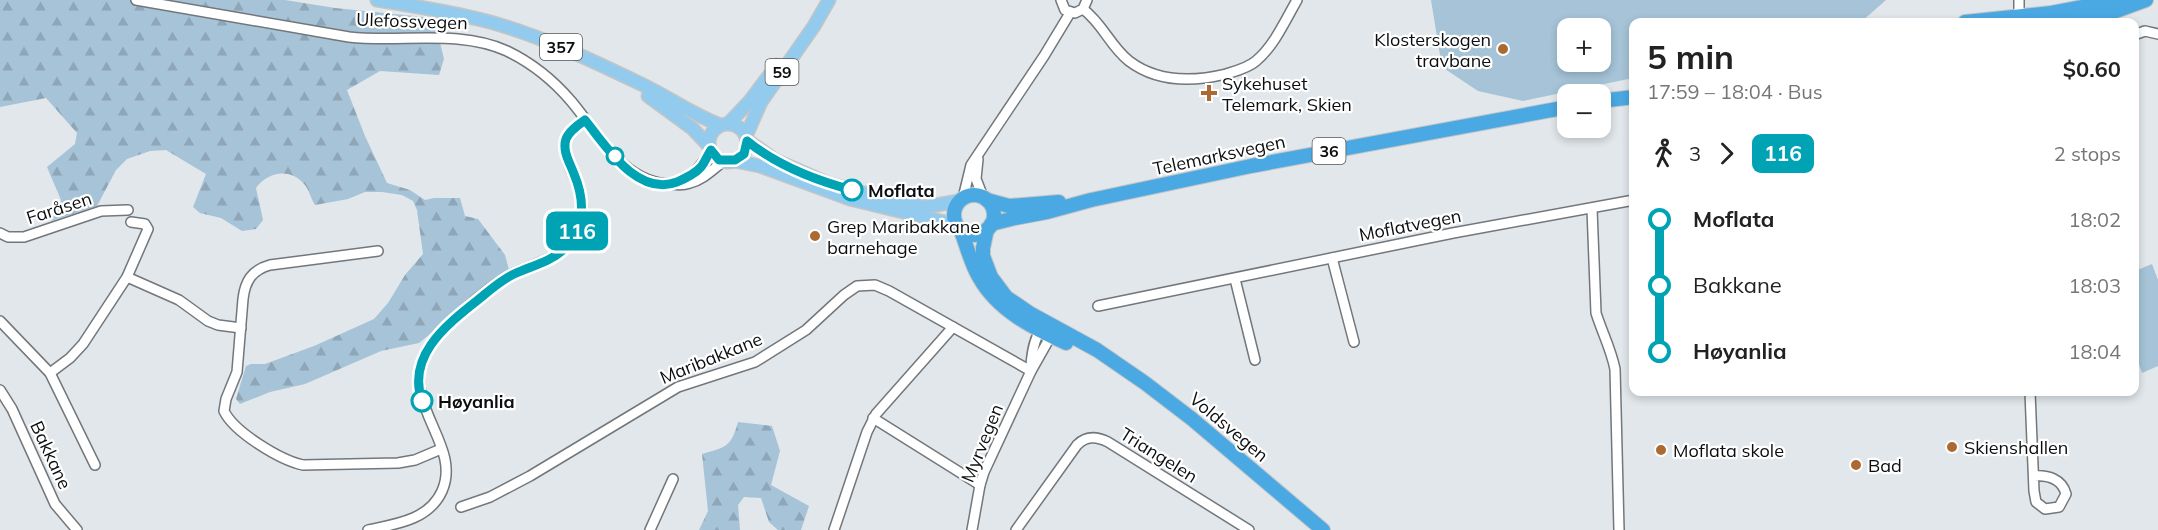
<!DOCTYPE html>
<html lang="en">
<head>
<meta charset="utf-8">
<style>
	body { margin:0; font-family:Mulish,sans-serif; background:#f6f6f6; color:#222; height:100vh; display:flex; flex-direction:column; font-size:22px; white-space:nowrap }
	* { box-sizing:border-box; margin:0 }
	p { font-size:20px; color:#767676 }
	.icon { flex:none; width:33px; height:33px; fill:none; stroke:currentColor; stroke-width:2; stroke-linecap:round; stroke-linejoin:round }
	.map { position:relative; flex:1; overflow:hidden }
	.details { position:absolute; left:1629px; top:18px; width:510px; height:378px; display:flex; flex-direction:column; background:#fff; border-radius:12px; box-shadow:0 3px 9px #0003 }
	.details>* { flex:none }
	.badge { padding:0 12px; border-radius:9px; font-size:21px; line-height:39px }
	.buttons { position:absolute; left:1557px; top:18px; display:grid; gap:12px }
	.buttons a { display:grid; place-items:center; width:54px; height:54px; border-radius:12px; background:#fff; box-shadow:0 3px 9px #0003; font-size:30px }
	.map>.badge { position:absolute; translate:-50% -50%; box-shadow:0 0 0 3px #fff }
	.legs { display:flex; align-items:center; gap:9px; height:66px; padding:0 18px; font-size:20px }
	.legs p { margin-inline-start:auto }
	.head { display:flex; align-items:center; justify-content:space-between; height:102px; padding:0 18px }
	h1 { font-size:33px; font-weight:700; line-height:45px }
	ul { padding:0 18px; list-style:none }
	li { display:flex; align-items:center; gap:21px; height:66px; font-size:22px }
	li i { display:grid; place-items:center; width:9px; height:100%; margin:0 8px; background:currentColor }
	li i::after { content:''; width:15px; height:15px; margin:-8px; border:4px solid; border-radius:50%; background:#fff }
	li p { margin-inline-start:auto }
	li:first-child i { background:linear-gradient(#0000 50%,currentColor 0) }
	li:last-child i { background:linear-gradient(currentColor 50%,#0000 0) }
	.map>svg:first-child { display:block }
</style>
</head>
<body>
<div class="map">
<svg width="2158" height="530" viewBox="0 0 2158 530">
	<defs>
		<pattern id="forest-firs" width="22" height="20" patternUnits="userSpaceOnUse" patternTransform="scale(1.5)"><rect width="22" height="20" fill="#a6c3d7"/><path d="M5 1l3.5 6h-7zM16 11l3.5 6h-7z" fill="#8ea6b7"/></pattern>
	</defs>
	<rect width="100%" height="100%" fill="#e1e7eb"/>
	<g fill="url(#forest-firs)">
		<path d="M0,0H285L335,8L434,18L444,59L439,75L380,71L347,90L365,136L387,183L410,190L425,200L434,198H460L465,216L478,219L505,255L509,270L419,343L381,351L305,384L270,392L240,404L236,399L246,366L251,364H265L314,346L374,319L388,303L405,275L423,254L417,210L413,201L402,195L382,192H365L348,199L315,205C311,199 309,189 304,184C290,167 267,172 256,188L263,220L256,229L242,231L221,218L200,213L193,207L206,174L166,150L150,151L127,159L116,170L97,206L51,221L61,200L47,167L75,144L77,133L46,98L0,107Z"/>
		<path d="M738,422L772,426L780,451L771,485L809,506L801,530H778L769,522L761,498L744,497L738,505L740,530H699L708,511L702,454C725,447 731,448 738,422Z"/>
	</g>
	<g fill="#a6c3d7" fill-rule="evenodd">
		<path d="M1431,0H1886L1861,22H1634L1633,78L1523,101L1478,91L1442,67ZM1568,28H1600V62H1568Z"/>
		<polygon points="2152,264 2158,280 2158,366 2142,373 2135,353 2135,271"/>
	</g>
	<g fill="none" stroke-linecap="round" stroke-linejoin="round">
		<g stroke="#72777b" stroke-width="12">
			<g id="minor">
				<path d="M136,0L349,37C401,43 458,29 507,51C532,63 553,80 571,101C599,134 623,184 672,184C678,185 684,185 690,183C703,180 713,169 724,161"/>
				<polyline points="1061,0 1065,10 1075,13 1083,9 1087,0"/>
				<polyline points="2019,0 2019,10"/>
				<path d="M1083,9C1103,24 1110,46 1129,61C1158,83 1193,82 1226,74C1236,71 1248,68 1256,61C1274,46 1285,21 1297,0"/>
				<polyline points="2134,35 2145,31 2158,34"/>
				<polyline points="978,159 976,179 983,197"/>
				<path d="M678,182C695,175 701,166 711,150"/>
				<polyline points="963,198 971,165 1044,56 1070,13"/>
				<path d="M1592,209L1596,313C1602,332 1611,349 1615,369L1619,530"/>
				<polyline points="0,233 8,237 24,237 101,211 128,210"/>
				<path d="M378,251L270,265C252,270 245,281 243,299L237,372L226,399L224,411C234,432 280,460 303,465L398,463L415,460L441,449"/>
				<polyline points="1332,258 1354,342"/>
				<polyline points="127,277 179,300 208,321 218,325 241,328"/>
				<polyline points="1235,279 1255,360"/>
				<polyline points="1098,306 1453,233 1634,200"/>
				<polyline points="0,321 50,373 95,465"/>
				<path d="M1031,365C1032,353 1034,336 1043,328"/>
				<polyline points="50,373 70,358 83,344 127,277 148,229 145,224 131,222"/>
				<polyline points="0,390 12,409 55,504 77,530"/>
				<path d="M2030,392L2034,491L2036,502L2045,509L2059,507L2066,494C2062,479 2048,475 2034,476"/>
				<polyline points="873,418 980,485"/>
				<polyline points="461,507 490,497 530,476 678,387 755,362 806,330 844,295 857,286 875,285 889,291 1031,371"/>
				<path d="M368,530C396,524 429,520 442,491C462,446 403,407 424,356C434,332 491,285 514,273C538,262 564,258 577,231C596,192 558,165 566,139C569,130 578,125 585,120"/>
				<polyline points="650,530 673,479"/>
				<polyline points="834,530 867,432 876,414 953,327"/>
				<polyline points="972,530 980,485 984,472 1031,371 1048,341 1049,330"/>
				<path d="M1016,530L1077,445C1086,436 1096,436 1108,442L1249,530"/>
			</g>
		</g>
		<g stroke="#c4c5c5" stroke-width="15">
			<g id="major">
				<path d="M377,0C415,6 453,12 490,22C541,36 591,60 639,83C667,96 691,114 720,125"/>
				<polyline points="648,96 693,129 709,146"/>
				<polyline points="729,123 749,102 777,65"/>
				<circle cx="728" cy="143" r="19"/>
				<polyline points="746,136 761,102 814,26 829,0"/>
				<polyline points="747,140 775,160 830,184 883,198 925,207 959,201"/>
				<polyline points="735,161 760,166 850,199 957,225"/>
			</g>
		</g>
		<g stroke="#c4c5c5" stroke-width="16">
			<g id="highway">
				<polyline points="1965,22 2051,13 2119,0"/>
				<polyline points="2056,22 2108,14 2146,0"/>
				<polyline points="1600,101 1634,97"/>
				<circle cx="974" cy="215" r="20"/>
				<polyline points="987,200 1009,206 1059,202"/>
				<polyline points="991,224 1015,218 1047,212 1091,200 1251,166 1568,107"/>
				<path d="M960,229C967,245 970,262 979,277C997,310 1033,328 1066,343"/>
				<polyline points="987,229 983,248 983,256 991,277 1006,297 1031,314 1097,350 1145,383 1192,419 1323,530"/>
			</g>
		</g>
		<use href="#minor" stroke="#fff" stroke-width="9"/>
		<use href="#major" stroke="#92cbee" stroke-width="12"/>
		<use href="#highway" stroke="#4aa9e3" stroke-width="14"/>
	</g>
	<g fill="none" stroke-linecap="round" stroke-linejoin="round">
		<g stroke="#fff" stroke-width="14">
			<path id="line-1" d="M422,401C407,357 444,327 474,303C487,293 499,281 514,274C531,266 550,262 563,250C586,229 585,200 574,174C570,163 562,151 566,139C569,131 578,125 585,120C606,146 637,197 677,182C686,178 695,174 701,167C705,162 707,156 711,150L719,160H735L744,154L747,141C778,166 814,180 852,190"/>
		</g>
		<use href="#line-1" stroke="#00a3b4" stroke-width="9"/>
	</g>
	<g fill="#aa6a32" stroke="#fff" stroke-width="2">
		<circle cx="1503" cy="49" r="6"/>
		<path d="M1206 84h6v6h6v6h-6v6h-6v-6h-6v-6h6z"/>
		<circle cx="815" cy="236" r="6"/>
		<circle cx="1952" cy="447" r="6"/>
		<circle cx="1661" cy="450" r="6"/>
		<circle cx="1856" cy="465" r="6"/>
	</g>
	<g fill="#fff" stroke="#00a3b4" stroke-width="3">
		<circle cx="615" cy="156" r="8"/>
		<circle cx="852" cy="190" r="10"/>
		<circle cx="422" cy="401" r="10"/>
	</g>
	<g text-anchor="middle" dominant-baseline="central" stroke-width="4.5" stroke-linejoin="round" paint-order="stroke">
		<g fill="#fff" stroke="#545656" stroke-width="1.5">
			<rect x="540" y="34" width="42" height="26" rx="4.5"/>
			<rect x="765.5" y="59" width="33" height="26" rx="4.5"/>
			<rect x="1312.5" y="138" width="33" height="26" rx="4.5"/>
		</g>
		<g font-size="16" font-weight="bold" fill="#0b0d0e">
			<text x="561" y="47">357</text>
			<text x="782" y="72">59</text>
			<text x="1329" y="151">36</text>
		</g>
		<g font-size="18" fill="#0b0d0e" stroke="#fff">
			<text transform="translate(412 21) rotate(2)">Ulefossvegen</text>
			<text transform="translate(1219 155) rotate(-12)">Telemarksvegen</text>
			<text transform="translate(59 208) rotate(-18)">Faråsen</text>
			<text transform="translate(1410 225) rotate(-11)">Moflatvegen</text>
			<text transform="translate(711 358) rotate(-22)">Maribakkane</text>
			<text transform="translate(1229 427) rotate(40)">Voldsvegen</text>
			<text transform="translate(982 443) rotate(-68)">Myrvegen</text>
			<text transform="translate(51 455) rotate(65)">Bakkane</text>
			<text transform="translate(1159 455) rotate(32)">Triangelen</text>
		</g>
		<g font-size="18" fill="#0b0d0e" stroke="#fff" text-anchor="start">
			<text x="1491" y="39" text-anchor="end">Klosterskogen<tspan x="1491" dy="21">travbane</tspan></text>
			<text x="1222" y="83">Sykehuset<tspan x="1222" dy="21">Telemark, Skien</tspan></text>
			<text x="827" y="226">Grep Maribakkane<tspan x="827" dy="21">barnehage</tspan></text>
			<text x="1964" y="447">Skienshallen</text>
			<text x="1673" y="450">Moflata skole</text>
			<text x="1868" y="465">Bad</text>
		</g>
		<g font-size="18" font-weight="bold" fill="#0b0d0e" stroke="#fff" text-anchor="start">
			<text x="868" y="190">Moflata</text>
			<text x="438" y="401">Høyanlia</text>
		</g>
	</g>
</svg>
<div class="buttons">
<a>+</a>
<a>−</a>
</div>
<b class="badge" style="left:577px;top:231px;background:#00a3b4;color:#fff">116</b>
<section class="details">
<div class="head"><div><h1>5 min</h1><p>17:59 – 18:04 · Bus</p></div><b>$0.60</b></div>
<div class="legs"><svg class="icon" aria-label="walk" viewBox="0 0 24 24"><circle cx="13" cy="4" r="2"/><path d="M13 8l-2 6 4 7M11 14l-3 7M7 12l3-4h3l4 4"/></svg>3<svg class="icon" aria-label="forward" viewBox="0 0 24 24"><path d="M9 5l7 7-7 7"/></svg><b class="badge" style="background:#00a3b4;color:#fff">116</b><p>2 stops</p></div>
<ul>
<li><i style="color:#00a3b4"></i><b>Moflata</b><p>18:02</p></li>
<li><i style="color:#00a3b4"></i><span>Bakkane</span><p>18:03</p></li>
<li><i style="color:#00a3b4"></i><b>Høyanlia</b><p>18:04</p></li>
</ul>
</section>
</div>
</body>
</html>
